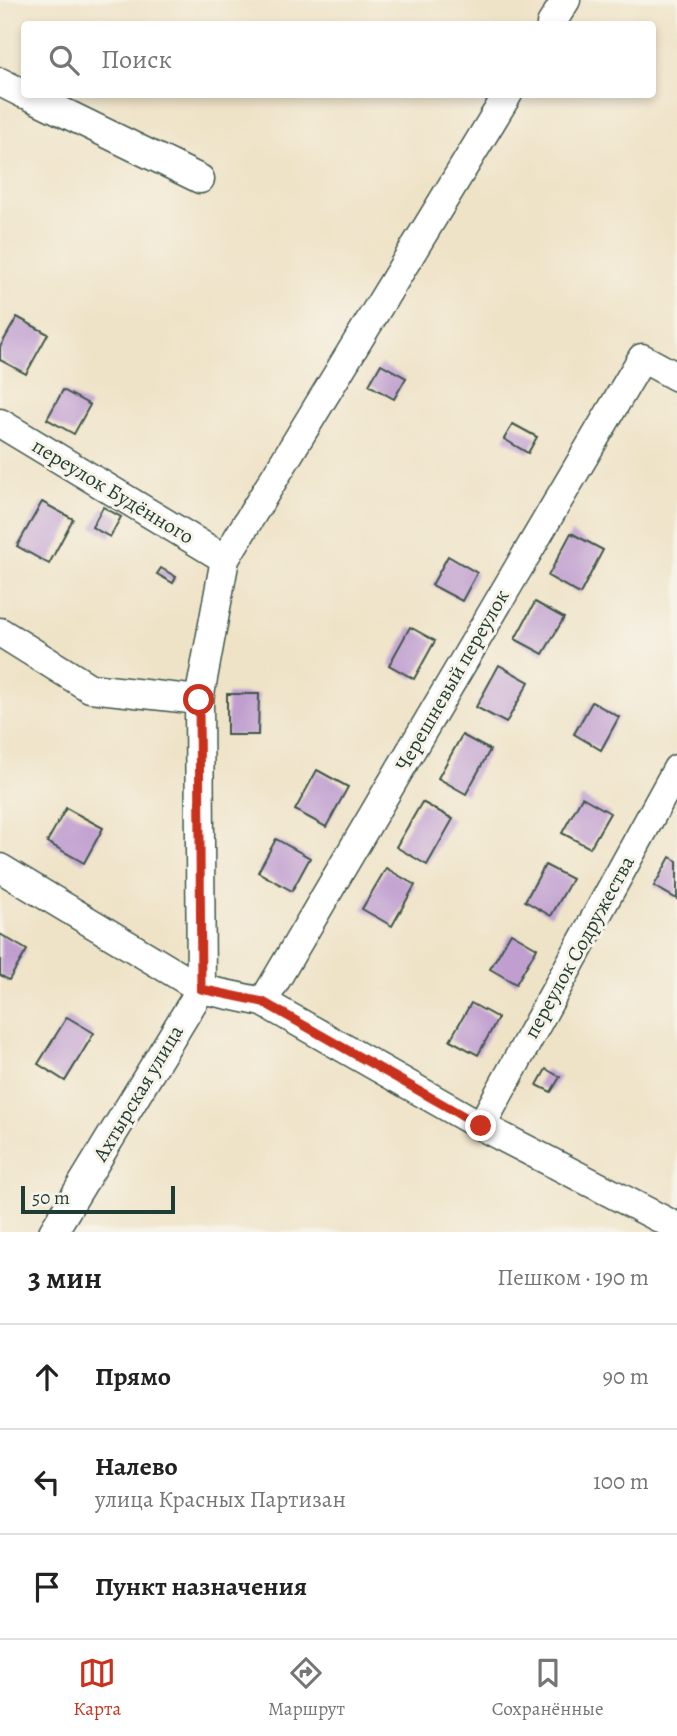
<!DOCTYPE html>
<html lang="ru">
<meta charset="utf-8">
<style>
body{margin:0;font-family:Alegreya,serif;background:#f2f2f2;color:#222}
.scale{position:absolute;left:21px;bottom:18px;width:154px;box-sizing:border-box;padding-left:7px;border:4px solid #1f3d34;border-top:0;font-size:19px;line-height:24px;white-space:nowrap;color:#1f3d34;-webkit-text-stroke:5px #f7f3e8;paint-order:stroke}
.stop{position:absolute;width:21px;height:21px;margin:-16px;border:5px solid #c8321e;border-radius:50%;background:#fff}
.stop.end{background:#c8321e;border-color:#fff;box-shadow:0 2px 7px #0008}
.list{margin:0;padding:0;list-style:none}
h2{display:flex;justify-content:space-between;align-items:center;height:91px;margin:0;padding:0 28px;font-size:30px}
h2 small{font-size:23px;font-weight:400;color:#767676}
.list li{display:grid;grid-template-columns:46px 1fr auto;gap:21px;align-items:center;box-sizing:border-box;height:105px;padding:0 28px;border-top:2px solid #e0e0e0}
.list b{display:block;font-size:26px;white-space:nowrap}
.list p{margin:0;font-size:23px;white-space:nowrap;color:#767676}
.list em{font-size:23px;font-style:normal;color:#767676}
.icon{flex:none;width:38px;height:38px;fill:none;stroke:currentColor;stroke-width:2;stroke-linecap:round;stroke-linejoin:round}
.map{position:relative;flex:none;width:677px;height:1232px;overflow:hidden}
.search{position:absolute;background:#fff;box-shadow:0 4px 10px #0003;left:21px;right:21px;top:21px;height:77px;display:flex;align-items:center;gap:18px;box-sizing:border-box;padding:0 24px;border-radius:7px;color:#767676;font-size:26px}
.sheet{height:406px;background:#fff}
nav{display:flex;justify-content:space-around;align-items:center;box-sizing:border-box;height:98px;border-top:2px solid #e0e0e0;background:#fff;font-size:19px;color:#767676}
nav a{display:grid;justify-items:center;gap:4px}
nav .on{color:#c8321e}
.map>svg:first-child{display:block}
.building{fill:#c09fd0}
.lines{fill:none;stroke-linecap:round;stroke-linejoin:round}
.minor-casing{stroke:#3e564a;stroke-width:31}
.minor{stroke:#fff;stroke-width:28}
.route{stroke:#c8321e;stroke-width:9}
.labels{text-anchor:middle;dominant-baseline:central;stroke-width:6;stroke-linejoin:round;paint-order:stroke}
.street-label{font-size:21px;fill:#1f3d34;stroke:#f7f3e8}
</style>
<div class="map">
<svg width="677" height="1232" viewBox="0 0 677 1232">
<rect width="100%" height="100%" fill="#f7f3e8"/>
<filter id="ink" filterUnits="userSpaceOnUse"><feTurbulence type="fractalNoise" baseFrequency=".0143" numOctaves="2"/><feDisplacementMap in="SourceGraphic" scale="14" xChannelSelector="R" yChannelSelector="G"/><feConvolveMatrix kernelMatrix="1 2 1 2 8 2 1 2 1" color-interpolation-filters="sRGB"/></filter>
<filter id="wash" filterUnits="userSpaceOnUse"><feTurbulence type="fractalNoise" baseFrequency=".00686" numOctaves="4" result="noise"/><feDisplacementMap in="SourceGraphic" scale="28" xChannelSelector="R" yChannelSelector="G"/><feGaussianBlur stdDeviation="1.57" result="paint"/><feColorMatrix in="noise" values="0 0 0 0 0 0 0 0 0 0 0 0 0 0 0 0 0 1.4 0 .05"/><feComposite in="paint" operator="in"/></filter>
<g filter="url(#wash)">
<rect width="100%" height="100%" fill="#efe3c7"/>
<g id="blocks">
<g class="building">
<path d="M17 317 48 334 26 374 0 360V347Z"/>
<path d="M381 364 406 378 394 399 369 385Z"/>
<path d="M63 390 90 405 74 434 47 419Z"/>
<path d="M513 424 537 437 528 453 504 439Z"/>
<path d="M42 502 73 519 49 564 17 546Z"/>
<path d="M103 507 121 517 110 537 92 527Z"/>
<path d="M571 533 603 550 580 594 548 576Z"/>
<path d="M448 556 477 573 462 601 432 585Z"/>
<path d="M161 568 176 577 173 583 157 574Z"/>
<path d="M535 602 564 618 543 654 515 639Z"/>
<path d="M410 627 435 641 414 679 389 665Z"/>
<path d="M499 665 529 682 506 723 476 707Z"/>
<path d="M227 694H259L258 735H227Z"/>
<path d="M592 702 619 717 601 750 574 734Z"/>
<path d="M462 735 490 750 466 794 438 778Z"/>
<path d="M317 770 348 787 326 827 295 810Z"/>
<path d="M582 797 610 813 590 848 562 833Z"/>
<path d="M422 802 453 819 427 865 396 847Z"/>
<path d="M66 808 103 828 84 863 47 842Z"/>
<path d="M276 839 310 858 292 891 258 872Z"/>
<path d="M670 857 677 861V899L654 886Z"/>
<path d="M545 865 572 879 551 916 525 901Z"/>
<path d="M386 868 415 885 392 926 362 909Z"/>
<path d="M511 933 537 948 516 984 490 969Z"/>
<path d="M0 934 27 950 9 980 0 975Z"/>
<path d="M471 1003 498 1018 478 1055 450 1040Z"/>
<path d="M67 1017 94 1033 65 1081 38 1064Z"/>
<path d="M546 1069 560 1077 551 1092 537 1085Z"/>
</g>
</g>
</g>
<g filter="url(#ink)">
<use href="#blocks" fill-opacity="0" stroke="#3e564a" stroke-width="2"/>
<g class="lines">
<defs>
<g id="minor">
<path d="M551 24 566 0"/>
<path d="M0 82 24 94"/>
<path d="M26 94 200 179"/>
<path d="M0 423 225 559"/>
<path d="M0 632 90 688 199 700"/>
<path d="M0 868 201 989 263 1002 481 1126 677 1227"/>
<path d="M263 1002 642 358 677 377"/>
<path d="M481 1126 677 769"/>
<path d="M53 1232 201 989 199 700 225 559 508 94"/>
</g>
</defs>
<use href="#minor" class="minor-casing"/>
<use href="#minor" class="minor"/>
</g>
</g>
<g class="lines" filter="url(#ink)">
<path class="route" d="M199 700 201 989 263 1002 481 1126"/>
</g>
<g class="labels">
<g class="street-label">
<text transform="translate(113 491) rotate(31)">переулок Будённого</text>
<text transform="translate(452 680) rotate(-60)">Черешневый переулок</text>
<text transform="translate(579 947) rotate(-61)">переулок Содружества</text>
<text transform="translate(138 1093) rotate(-59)">Ахтырская улица</text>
</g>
</g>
</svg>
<div class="scale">50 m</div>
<div class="stop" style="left:199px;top:700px"></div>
<div class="stop end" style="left:481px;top:1126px"></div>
<div class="search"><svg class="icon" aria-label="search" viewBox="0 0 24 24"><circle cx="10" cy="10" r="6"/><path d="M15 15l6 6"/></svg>Поиск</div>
</div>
<section class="sheet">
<h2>3 мин<small>Пешком · 190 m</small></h2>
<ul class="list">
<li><svg class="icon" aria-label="ahead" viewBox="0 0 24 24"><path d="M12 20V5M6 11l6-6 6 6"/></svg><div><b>Прямо</b></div><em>90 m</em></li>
<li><svg class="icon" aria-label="left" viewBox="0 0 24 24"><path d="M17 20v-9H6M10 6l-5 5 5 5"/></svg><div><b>Налево</b><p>улица Красных Партизан</p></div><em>100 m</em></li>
<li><svg class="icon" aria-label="arrive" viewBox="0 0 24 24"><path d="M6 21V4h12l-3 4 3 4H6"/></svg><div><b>Пункт назначения</b></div></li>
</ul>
</section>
<nav>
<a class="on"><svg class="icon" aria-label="map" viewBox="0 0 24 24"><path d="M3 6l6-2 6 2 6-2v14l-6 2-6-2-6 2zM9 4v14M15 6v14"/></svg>Карта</a>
<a><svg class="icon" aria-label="directions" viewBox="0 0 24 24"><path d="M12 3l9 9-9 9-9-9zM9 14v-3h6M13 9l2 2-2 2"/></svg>Маршрут</a>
<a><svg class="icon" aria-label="saved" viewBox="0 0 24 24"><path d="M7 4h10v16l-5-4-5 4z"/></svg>Сохранённые</a>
</nav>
